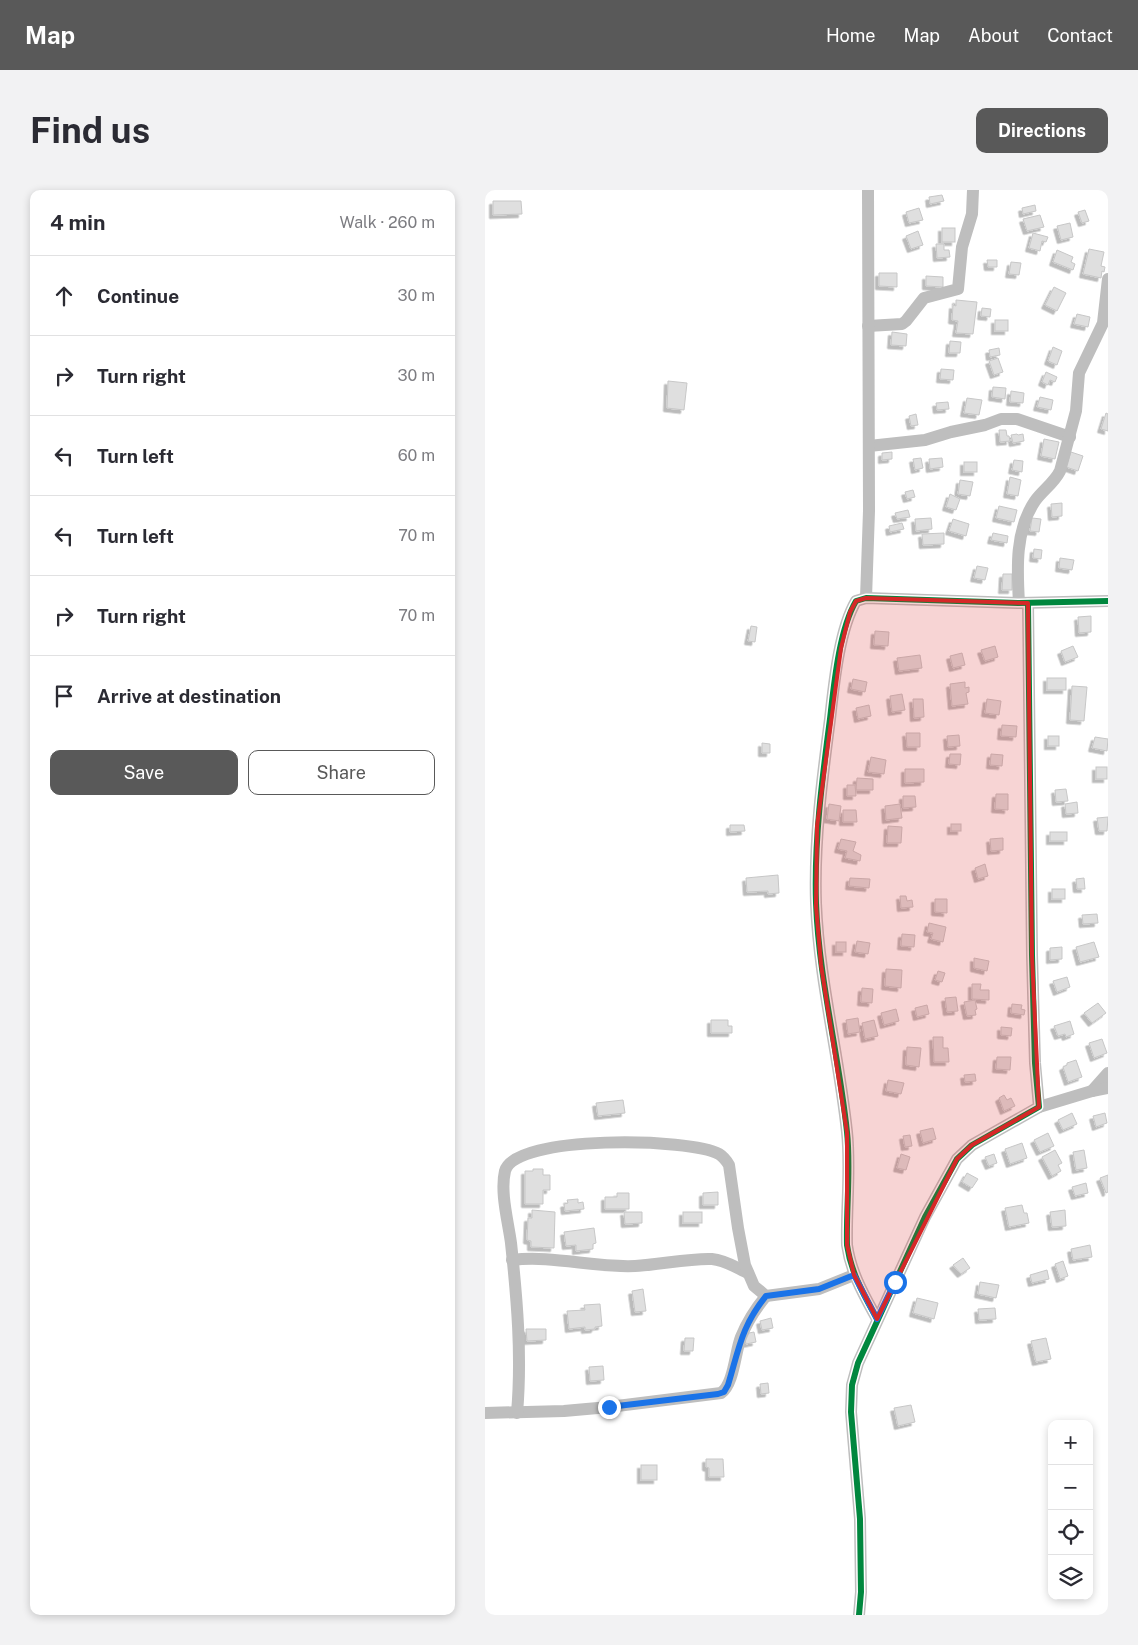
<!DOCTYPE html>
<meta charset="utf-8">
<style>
body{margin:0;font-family:"Public Sans",sans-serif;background:#f2f2f3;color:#2b2b33}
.controls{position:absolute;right:15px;bottom:15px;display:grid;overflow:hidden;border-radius:10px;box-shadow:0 2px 8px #0003}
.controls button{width:45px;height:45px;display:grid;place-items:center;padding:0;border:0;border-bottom:1px solid #e1e1e2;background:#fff;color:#2b2b33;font:25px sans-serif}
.stop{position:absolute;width:15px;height:15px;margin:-11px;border:4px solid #1a73e8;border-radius:50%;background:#fff}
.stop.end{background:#1a73e8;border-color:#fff;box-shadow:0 1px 5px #0008}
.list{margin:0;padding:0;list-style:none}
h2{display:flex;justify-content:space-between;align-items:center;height:65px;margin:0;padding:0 20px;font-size:21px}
h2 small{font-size:16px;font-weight:400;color:#7c7c81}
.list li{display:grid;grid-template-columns:32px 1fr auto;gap:15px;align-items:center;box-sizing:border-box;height:80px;padding:0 20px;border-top:1px solid #e1e1e2}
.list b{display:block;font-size:19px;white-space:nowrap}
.list em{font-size:16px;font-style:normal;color:#7c7c81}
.actions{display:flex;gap:10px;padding:15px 20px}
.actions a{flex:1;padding:11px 0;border:1px solid #595959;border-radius:10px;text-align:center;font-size:18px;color:#595959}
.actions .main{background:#595959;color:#fff}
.icon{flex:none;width:28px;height:28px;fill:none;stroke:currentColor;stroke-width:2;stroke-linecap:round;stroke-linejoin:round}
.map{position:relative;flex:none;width:623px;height:1425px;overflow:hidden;border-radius:10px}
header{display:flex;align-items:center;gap:30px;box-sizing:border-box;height:70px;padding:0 25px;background:#595959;color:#fff}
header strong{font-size:24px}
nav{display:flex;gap:28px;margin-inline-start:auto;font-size:18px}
.intro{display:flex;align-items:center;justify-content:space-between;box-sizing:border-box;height:120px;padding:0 30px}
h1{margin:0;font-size:35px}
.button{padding:12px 22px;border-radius:10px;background:#595959;color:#fff;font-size:18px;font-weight:700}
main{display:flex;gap:30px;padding:0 30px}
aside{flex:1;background:#fff;border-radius:10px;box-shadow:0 2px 8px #0003}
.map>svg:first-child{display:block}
.building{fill:#dfdfdf;stroke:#c7c7c7;filter:url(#shadow)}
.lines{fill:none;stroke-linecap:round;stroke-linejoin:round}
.minor{stroke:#bebebe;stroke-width:12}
.cycleway-casing{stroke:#fff;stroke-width:9}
.cycleway{stroke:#00873e;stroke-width:6}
.route{stroke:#1a73e8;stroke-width:6}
.marked{fill:#d62828;fill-opacity:0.2;stroke:#d62828;stroke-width:4;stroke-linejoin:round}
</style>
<header>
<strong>Map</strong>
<nav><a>Home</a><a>Map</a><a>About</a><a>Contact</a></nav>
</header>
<div class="intro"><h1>Find us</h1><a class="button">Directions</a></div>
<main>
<aside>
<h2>4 min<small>Walk · 260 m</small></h2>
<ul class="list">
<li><svg class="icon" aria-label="ahead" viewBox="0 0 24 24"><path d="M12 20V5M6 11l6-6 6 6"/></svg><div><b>Continue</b></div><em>30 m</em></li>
<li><svg class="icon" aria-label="right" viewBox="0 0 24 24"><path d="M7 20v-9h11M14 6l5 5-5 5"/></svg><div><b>Turn right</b></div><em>30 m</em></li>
<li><svg class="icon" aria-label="left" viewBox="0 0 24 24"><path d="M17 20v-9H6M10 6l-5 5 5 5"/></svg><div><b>Turn left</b></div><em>60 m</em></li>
<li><svg class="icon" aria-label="left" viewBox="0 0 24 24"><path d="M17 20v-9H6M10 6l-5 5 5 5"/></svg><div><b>Turn left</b></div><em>70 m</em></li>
<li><svg class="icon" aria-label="right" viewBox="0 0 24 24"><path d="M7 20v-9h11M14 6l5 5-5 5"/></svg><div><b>Turn right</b></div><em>70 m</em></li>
<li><svg class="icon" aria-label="arrive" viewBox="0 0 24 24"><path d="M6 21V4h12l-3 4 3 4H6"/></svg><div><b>Arrive at destination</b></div></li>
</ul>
<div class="actions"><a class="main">Save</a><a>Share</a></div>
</aside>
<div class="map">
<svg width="623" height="1425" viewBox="0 0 623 1425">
<defs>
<filter id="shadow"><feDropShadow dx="-3.5" dy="3.5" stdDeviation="0" flood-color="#0004"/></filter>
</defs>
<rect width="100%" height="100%" fill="#fff"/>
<g class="building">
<path d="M457 5 459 11 445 14 444 7Z"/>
<path d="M8 11H36L37 24 8 25Z"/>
<path d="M550 15 551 21 538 24 537 18Z"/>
<path d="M434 18 438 30 424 33 421 22Z"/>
<path d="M600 20 604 31 597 33 593 22Z"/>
<path d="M555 25 559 37 542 41 538 29Z"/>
<path d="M585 33 588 47 576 50 572 36Z"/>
<rect x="457" y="38" width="13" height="14"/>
<path d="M433 41 438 55 426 59 421 46Z"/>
<path d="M548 43 563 47 561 52 557 51 555 61 544 58Z"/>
<path d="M451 54H459V60H464L465 67 452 68Z"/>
<path d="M604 59 619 62 616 76 620 77 619 82 617 81 616 88 598 84Z"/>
<path d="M572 60 588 67 586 72 590 74 588 80 568 72Z"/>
<path d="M502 70H512V77H503Z"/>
<path d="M526 72 536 73 534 85 524 84Z"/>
<path d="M394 83H412V97L394 96Z"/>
<path d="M441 86 458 87V97L441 96Z"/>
<path d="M569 97 581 103 572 121 560 115Z"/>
<path d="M471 110 492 112 488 144 471 143 473 131 467 130 468 115 471 116Z"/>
<path d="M497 118 506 119 505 127 496 126Z"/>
<path d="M592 124 605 127 603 137 589 134Z"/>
<rect x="510" y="130" width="13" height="11"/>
<path d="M407 142 422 144 421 156 406 155Z"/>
<path d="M465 151 476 152 475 163H464Z"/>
<path d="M568 157 577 161 572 175 563 171Z"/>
<path d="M514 158 515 165 505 167 504 160Z"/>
<path d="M513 168 518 182 509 185 504 171Z"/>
<path d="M456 179 469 180 468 190 455 189Z"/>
<path d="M561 182 572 187 570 192 565 190 563 195 557 192Z"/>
<path d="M183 191 202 193 199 220 182 218Z"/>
<path d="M508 197 521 198 520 209 507 207Z"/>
<path d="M526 201 539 203 538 213 525 212Z"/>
<path d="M555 207 568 210 566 220 552 217Z"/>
<path d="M482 208 497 210 494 225 479 223Z"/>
<path d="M463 212 464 219 452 220 451 213Z"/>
<path d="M621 223 623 224V241L616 239Z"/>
<path d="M431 224 433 235 426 236 424 226Z"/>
<path d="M514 240H521L522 246H524L525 251 515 252Z"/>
<path d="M532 244 533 245 538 244 539 251 528 253 526 245Z"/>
<path d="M559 249 574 252 570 269 556 266Z"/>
<path d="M407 262V269L397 270V263Z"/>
<path d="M586 262 598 266 593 281 581 277Z"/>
<path d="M436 268 438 278 430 280 428 269Z"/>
<path d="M457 268 458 277 445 279 444 269Z"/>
<path d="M529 270 538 271 537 282 527 280Z"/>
<rect x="479" y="272" width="13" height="10"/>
<path d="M525 287 536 290 533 306 522 304Z"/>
<path d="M475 290 488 292 485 306 473 304Z"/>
<path d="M428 300 430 307 422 309 420 302Z"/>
<path d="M465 304 475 309 471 320 461 317Z"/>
<path d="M577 313V326L567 327 566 314Z"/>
<path d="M514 316 532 320 529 332 511 328Z"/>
<path d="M423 320 425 327 412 329 410 323Z"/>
<path d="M446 328 447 339 431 341 430 329Z"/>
<path d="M547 328 556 329 554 342 545 341Z"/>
<path d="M468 329 484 334 481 346 464 341Z"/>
<path d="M417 333 419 339 405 342 404 336Z"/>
<path d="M459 343V354L438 355 437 344Z"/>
<path d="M508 343 523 346 522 353 506 350Z"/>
<path d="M549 359 557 360 556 369 548 368Z"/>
<path d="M575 368 589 370 587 380 574 378Z"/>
<path d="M492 376 503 378 500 390 489 388Z"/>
<path d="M518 384H527V400H517Z"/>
<path d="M606 426V442L594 443 593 427Z"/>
<path d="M266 436 272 437 270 452 263 451Z"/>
<path d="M390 441 404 442 403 456 389 455Z"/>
<path d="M510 456 513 467 500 471 496 460Z"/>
<path d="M588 456 593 467 580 472 576 461Z"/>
<path d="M477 463 480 475 468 478 465 466Z"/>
<path d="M435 465 437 478 414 481 412 468Z"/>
<rect x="562" y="488" width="19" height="12"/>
<path d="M368 489 382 492 380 502 366 499Z"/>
<path d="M480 492V498L484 497V502L481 503 483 514 467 516 465 494Z"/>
<path d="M587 496 602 497 599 531 585 530Z"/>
<path d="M417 504 420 520 407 522 405 506Z"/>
<path d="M428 509H438L439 527 429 528Z"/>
<path d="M502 509 516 511 514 525 500 523Z"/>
<path d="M384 515 386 526 373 529 371 518Z"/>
<path d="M517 535 532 536 531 547 516 546Z"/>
<path d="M421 543H435V557H422Z"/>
<path d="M474 545 475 556 463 557 462 546Z"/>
<rect x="563" y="546" width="11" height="10"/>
<path d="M610 547 623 549 622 561 607 558Z"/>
<path d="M277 553 285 554V563H277Z"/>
<path d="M465 564H476L475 575 464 574Z"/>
<path d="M506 564 518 565 517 576 505 575Z"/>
<path d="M386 567 401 570 399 584 383 582Z"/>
<rect x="611" y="577" width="11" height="12"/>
<path d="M420 579H439V592L420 593Z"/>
<path d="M372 588 388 589V600H371Z"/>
<path d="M362 595H370L371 606H362Z"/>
<path d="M581 599 583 611 571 612 570 600Z"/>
<path d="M511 604H523V620L510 619Z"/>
<path d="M418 606H430L431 617 418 618Z"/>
<path d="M592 612 593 623 581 624 580 614Z"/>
<path d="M344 614 356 616 354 631 342 629Z"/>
<path d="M415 614 417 628 401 630 400 616Z"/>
<path d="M358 620H371L372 632H358Z"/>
<path d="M623 627 622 641H614L612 628Z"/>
<rect x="466" y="634" width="10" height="7"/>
<path d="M245 635H259L260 641 245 642Z"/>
<path d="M403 636 417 637 416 653H402Z"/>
<rect x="565" y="642" width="17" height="9"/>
<path d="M518 648V660L506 661 505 649Z"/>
<path d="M356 649 371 652 368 661 376 665 375 671 360 668 362 661 353 659Z"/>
<path d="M500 674 503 686 493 689 490 678Z"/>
<path d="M293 685 294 703 283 704V701L262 702 261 688Z"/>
<path d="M365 688 385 689 384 698 364 696Z"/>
<path d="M599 688 600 699H592L591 689Z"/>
<rect x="567" y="699" width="13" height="10"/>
<path d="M415 706H421L422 711 427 710 428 717 416 718Z"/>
<path d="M450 709H462V723L450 722Z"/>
<path d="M612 724 613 733 598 734 597 725Z"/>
<path d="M444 733 461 737 458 752 446 749 448 743 442 742Z"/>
<path d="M417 744 430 745 429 757 416 756Z"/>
<path d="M372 751 385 753 383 764 370 762Z"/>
<rect x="351" y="752" width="10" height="10"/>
<path d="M609 752 614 767 595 772 591 757Z"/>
<path d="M577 757V769L565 770V758Z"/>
<path d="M489 768 504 771 502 781 489 778Z"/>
<path d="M401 779 417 780 416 798 400 796Z"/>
<path d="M453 781 460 783 457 792 450 790Z"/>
<path d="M582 787 585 797 572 802 568 791Z"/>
<path d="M487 794H496L495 800H504V810L487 809Z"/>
<path d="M377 798 388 799 387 813 376 812Z"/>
<path d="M471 807 473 821 462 822 460 808Z"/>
<path d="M490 810 492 819 490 820 491 825 482 826 479 812Z"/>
<path d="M613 813 621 823 607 833 599 823Z"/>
<path d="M527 814 537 815 536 819 540 820 539 825 526 823Z"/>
<path d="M442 815 444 824 432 827 430 818Z"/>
<path d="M411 819 414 831 399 835 396 823Z"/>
<path d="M373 828 375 842 363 844 361 830Z"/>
<path d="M226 830H243V836H247V843H226Z"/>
<path d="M389 830 393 846 380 849 377 833Z"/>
<path d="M585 831 589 844 581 847 580 844 573 846 569 836Z"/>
<path d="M516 837 527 838 526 846 516 845Z"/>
<path d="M448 847H458V858H463L464 872H449Z"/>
<path d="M617 849 622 863 609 868 604 853Z"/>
<path d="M422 857 436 858 434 877 421 875Z"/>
<path d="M512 867H526L525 880 511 879Z"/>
<path d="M591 870 597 887 583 892 578 877 582 875V873Z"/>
<path d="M490 884 491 891 480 892 479 885Z"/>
<path d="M403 890 419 893 416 904 401 901Z"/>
<path d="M519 905 522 910 526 908 530 916 519 921 514 908Z"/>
<path d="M138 910 140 923 113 926 111 913Z"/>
<path d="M587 923 592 934 578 940 573 930Z"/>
<path d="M620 923 622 933 611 937 608 926Z"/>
<path d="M448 938 451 949 438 953 435 941Z"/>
<path d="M563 943 569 956 555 962 549 950Z"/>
<path d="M425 945 427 956 420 957 418 946Z"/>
<path d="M537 953 542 968 525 974 520 959Z"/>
<path d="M570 960 577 973 573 975 576 981 567 986 557 967Z"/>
<path d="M599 960 602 978 591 980 588 962Z"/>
<path d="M416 964 425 967 421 980 412 978Z"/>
<path d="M509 964 512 973 504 976 500 967Z"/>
<path d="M48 979H58V985H65V1000H58V1014H40V981H48Z"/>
<path d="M482 983 493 989 487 998 477 992Z"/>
<path d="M623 985V1002L621 1003 615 988Z"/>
<path d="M601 993 603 1003 590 1006 587 997Z"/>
<path d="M233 1002V1015H218V1003Z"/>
<path d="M132 1003H144V1019H120V1007H132Z"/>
<path d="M93 1009V1013L98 1012 99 1019 80 1021 79 1014 83 1013 82 1010Z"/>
<path d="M537 1015 539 1023H542L544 1033 524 1037 520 1018Z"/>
<path d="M47 1020 70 1022 69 1058 46 1057V1051L42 1050 43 1028H47Z"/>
<path d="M580 1020 581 1036 567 1037 565 1022Z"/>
<path d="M139 1022H157V1033L140 1034Z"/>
<rect x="198" y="1022" width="19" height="11"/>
<path d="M109 1038 111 1053 108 1054V1059L91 1061V1055L81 1056 79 1042Z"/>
<path d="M605 1055 607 1067 588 1070 586 1059Z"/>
<path d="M478 1068 485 1078 476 1084 468 1075Z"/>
<path d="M578 1071 583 1086 575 1089 570 1074Z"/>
<path d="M562 1080 564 1089 547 1093 545 1085Z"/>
<path d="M495 1092 514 1095 511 1108 493 1104Z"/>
<path d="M158 1099 161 1121 150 1122 147 1101Z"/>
<path d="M432 1108 453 1113 449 1129 428 1123Z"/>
<path d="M115 1114 117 1136 110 1137V1139L100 1140V1137L84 1139 82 1121 100 1120 99 1115Z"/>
<path d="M510 1118 511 1129 494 1130 493 1119Z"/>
<path d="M286 1128 288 1138 277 1140 275 1131Z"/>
<path d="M41 1139H61V1150L42 1151Z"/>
<path d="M269 1142 271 1152 261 1154 259 1144Z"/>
<path d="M200 1148H209L208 1161H199Z"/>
<path d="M561 1148 566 1169 551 1172 546 1151Z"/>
<path d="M118 1176 119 1190 105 1191 104 1177Z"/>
<path d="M283 1193 284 1203 276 1204 275 1194Z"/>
<path d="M426 1215 430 1232 413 1236 409 1218Z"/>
<path d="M221 1269H238L239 1287H224V1278L221 1277Z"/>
<rect x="156" y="1275" width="16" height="15"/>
</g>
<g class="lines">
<g class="minor">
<path d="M383 136 417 134 421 131 439 108 473 99 477 57 487 24 488 0"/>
<path d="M384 256 440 250 466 242 500 235 516 229H532L585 247"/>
<path d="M381 408 384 321 383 0"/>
<path d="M534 413C532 379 530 340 550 311 558 300 569 293 575 281L591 221 594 183 618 133 623 89"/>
<path d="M607 901 623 883"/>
<path d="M554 917 607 901 623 898"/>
<path d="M27 1070C68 1065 109 1078 150 1076 174 1075 204 1068 227 1069 240 1070 252 1078 263 1083"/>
<path d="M392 1129C379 1105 366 1083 362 1055 361 1018 366 979 362 942 354 865 334 791 331 713 329 651 337 590 345 529 349 494 354 440 371 411L381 408 534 413 623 411"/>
<path d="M0 1223 79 1221 124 1217 236 1203C249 1194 250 1162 256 1147 262 1132 271 1118 281 1106"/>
<path d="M32 1223C37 1166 32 1109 26 1053 23 1031 15 1002 20 981 30 944 206 948 234 964 239 967 241 970 244 975L253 1038 260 1075 269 1096 281 1106 334 1099 369 1085"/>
<path d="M374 1425 376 1402 375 1329 366 1222 367 1195 373 1173 440 1027 472 969 487 955 554 917 550 873 547 765 543 413"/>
</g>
<defs>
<g id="cycleway">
<path d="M392 1129C379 1105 366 1083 362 1055 361 1018 366 979 362 942 354 865 334 791 331 713 329 651 337 590 345 529 349 494 354 440 371 411L381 408 534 413 623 411"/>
<path d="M374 1425 376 1402 375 1329 366 1222 367 1195 373 1173 440 1027 472 969 487 955 554 917 550 873 547 765 543 413"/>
</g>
</defs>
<use href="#cycleway" class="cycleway-casing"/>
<use href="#cycleway" class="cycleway"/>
</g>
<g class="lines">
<path class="route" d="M124 1217 233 1204 239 1202 243 1195C254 1159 256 1137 281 1106L334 1099 369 1085 392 1129 410 1092"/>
</g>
<path class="marked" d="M381 408 543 413 547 765 554 917 487 955 472 969 392 1129 369 1085 362 1055V943L336 775 331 716 332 636 356 458 365 422 371 411Z"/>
</svg>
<div class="controls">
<button>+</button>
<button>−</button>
<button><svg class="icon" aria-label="locate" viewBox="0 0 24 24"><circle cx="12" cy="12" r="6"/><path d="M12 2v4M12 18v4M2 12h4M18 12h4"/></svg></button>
<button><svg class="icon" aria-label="layers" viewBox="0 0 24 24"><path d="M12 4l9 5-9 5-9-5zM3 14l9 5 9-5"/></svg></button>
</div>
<div class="stop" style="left:410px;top:1092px"></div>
<div class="stop end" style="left:124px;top:1217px"></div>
</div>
</main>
